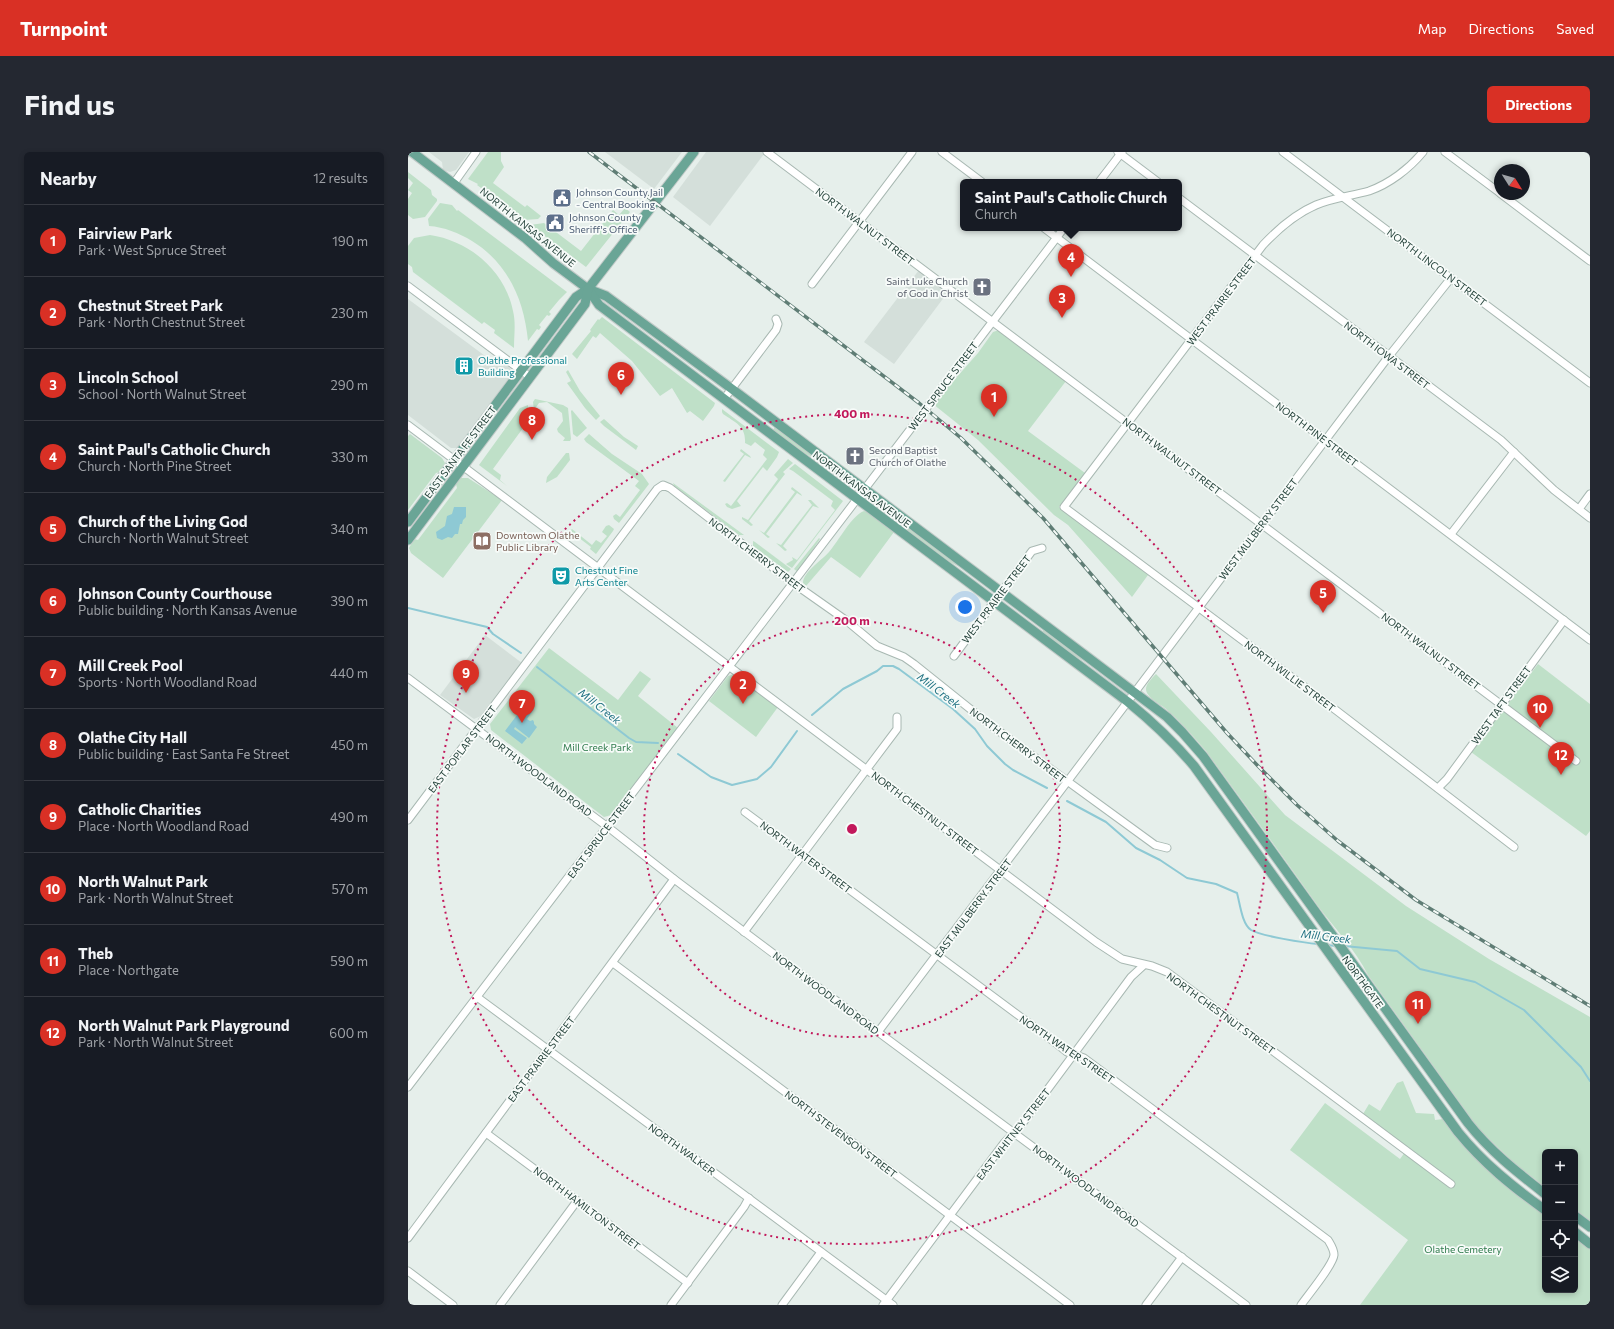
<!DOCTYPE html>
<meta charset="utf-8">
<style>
body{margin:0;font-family:Commissioner,sans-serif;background:#242831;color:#f1f3f6}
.controls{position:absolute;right:12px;bottom:12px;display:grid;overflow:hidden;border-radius:6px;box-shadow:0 2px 6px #0003}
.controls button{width:36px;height:36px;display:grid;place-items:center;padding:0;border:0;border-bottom:1px solid #363941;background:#171b24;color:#f1f3f6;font:20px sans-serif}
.compass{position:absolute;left:1086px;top:12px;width:36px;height:36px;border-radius:50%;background:#171b24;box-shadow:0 2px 6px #0003;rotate:127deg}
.you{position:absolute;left:557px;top:455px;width:14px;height:14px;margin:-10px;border:3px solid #fff;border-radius:50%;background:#1a73e8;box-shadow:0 0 0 6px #1a73e833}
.badge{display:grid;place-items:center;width:26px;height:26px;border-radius:50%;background:#d93025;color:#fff;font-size:13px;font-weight:700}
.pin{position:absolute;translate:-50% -33px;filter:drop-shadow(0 1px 2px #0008)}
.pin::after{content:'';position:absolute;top:21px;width:14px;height:12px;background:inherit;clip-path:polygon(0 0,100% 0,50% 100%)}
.popup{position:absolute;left:552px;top:27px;width:222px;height:52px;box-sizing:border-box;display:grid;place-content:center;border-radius:6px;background:#171b24;filter:drop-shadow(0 1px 3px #0005);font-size:13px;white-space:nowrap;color:#9ea1a6}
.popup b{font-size:15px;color:#f1f3f6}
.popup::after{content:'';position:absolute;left:50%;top:100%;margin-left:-8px;border:8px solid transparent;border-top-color:#171b24}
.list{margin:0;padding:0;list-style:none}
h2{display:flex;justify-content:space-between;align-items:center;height:52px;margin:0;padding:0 16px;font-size:17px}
h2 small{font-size:13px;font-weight:400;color:#9ea1a6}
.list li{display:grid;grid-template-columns:26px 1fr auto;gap:12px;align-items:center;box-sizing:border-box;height:72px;padding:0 16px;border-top:1px solid #363941}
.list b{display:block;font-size:15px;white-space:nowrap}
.list p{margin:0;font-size:13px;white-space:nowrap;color:#9ea1a6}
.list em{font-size:13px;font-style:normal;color:#9ea1a6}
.icon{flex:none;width:22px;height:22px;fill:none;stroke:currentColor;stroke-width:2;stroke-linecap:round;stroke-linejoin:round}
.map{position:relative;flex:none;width:1182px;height:1153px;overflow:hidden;border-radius:6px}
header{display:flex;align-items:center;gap:24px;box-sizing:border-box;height:56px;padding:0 20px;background:#d93025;color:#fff}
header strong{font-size:19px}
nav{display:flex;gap:22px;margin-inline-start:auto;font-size:14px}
.intro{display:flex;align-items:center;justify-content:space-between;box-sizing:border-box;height:96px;padding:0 24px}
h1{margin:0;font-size:28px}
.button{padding:10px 18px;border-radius:6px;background:#d93025;color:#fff;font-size:14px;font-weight:700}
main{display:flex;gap:24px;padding:0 24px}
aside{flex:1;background:#171b24;border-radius:6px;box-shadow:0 2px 6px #0003}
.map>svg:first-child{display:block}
.built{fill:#d4dfda}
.green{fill:#bfe0c8}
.water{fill:#8ec9d4}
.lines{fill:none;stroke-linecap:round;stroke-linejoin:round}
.stream{stroke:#8ec9d4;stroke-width:2}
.minor-casing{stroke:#a8b8b2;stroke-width:9}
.major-casing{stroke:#c2cac8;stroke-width:11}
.minor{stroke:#fff;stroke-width:7}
.major{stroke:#6aa596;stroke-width:9}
.rail-casing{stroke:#5f7d75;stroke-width:3.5}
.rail{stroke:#f7fbf9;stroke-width:2;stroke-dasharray:6;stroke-linecap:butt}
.ring{fill:none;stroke:#c2185b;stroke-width:2;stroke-dasharray:2 4}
.labels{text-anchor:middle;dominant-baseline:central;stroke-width:3.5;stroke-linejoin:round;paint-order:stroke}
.service-label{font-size:10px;fill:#4e5e75;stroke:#f7fbf9;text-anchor:start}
.street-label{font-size:10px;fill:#24423a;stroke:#f7fbf9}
.worship-label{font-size:10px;fill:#5b616d;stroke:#f7fbf9;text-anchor:end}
.culture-label{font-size:10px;fill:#0d838f;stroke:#f7fbf9;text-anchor:start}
.education-label{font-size:10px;fill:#785e54;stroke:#f7fbf9;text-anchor:start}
.park-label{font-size:10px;fill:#2d7a4b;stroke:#f7fbf9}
.water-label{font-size:11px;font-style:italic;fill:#1c6f80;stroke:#f7fbf9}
.centre{fill:#c2185b;stroke:#f7fbf9;stroke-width:2}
.ring-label{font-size:12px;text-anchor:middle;font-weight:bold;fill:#c2185b;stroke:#f7fbf9;stroke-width:3.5;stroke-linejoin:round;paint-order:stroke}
</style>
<header>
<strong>Turnpoint</strong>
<nav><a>Map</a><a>Directions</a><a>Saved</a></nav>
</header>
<div class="intro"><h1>Find us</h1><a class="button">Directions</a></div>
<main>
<aside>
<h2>Nearby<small>12 results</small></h2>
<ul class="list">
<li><span class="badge">1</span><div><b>Fairview Park</b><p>Park · West Spruce Street</p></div><em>190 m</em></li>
<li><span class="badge">2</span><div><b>Chestnut Street Park</b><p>Park · North Chestnut Street</p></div><em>230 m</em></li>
<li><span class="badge">3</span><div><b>Lincoln School</b><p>School · North Walnut Street</p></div><em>290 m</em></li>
<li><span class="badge">4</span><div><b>Saint Paul's Catholic Church</b><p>Church · North Pine Street</p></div><em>330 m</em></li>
<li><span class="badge">5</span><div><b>Church of the Living God</b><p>Church · North Walnut Street</p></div><em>340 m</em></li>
<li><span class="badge">6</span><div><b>Johnson County Courthouse</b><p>Public building · North Kansas Avenue</p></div><em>390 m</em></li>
<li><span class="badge">7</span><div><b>Mill Creek Pool</b><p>Sports · North Woodland Road</p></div><em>440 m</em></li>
<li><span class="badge">8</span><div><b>Olathe City Hall</b><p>Public building · East Santa Fe Street</p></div><em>450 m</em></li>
<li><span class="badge">9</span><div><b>Catholic Charities</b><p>Place · North Woodland Road</p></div><em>490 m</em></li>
<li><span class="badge">10</span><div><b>North Walnut Park</b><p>Park · North Walnut Street</p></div><em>570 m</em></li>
<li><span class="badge">11</span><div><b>Theb</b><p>Place · Northgate</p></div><em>590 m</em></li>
<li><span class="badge">12</span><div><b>North Walnut Park Playground</b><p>Park · North Walnut Street</p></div><em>600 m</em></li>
</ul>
</aside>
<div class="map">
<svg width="1182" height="1153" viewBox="0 0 1182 1153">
<rect width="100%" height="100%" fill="#e6efeb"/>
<g class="built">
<path d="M21 0H61L48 18 42 20 35 18 34 10Z"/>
<path d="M197 0H274L246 37Z"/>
<path d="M298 0H354L356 2 302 74 265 45Z"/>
<path d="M511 118 540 140 486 212 456 190Z"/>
<path d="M0 147 88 212 96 211 104 218V224L50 296H43L0 263Z"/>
<path d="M77 483 114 511 73 564 66 567 32 543Z"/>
</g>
<g class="green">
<path d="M80 0H93V9L96 15 85 31 117 55 119 53 133 64 130 67 116 68 69 33 70 32 60 27Z"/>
<path d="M0 20 23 38 24 43 29 47V49L17 65 5 67 0 63V47L4 41 0 38 5 31 0 26Z"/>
<path d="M32 51 44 53 49 59 50 58 159 140 151 148 141 160 143 162 141 164 139 163 131 173 133 175 131 178 129 177 120 189C116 148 100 111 64 89 51 81 36 75 21 74L20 67Z"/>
<path d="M217 56 222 60 178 115 122 73 136 71 173 99 205 58 211 63Z"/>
<path d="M22 83C62 89 97 119 105 159 108 171 106 183 106 196L86 181 87 178 76 170 74 172 5 120 4 115 0 112V94L6 86Z"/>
<path d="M194 165 307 251 306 254 295 269 282 259 279 261 264 236 252 244 224 209 192 181 188 186 185 184 169 207 164 202 183 179 182 178 190 167 191 168Z"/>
<path d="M588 179H591L658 229 620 279 677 321 651 355 740 423 724 445 660 373 646 363 570 288 525 252 570 201 585 180Z"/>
<path d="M160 218 172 239 192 264 188 268 177 256 159 231 163 229 158 220Z"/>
<path d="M127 247 155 253 160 256 163 287 162 289H155L157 286 150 280 149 277 155 269 154 261 139 250 131 251 126 258 125 250Z"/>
<path d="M120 253V261L116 258 112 263 116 266 114 269 118 272 85 317 93 323 92 328 99 334 71 313 112 256Z"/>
<path d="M314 257 371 300 369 305 359 319 355 315 329 349 333 354 324 357 319 355 317 352 319 351 323 354 359 307 355 303 357 298 347 290 343 294 337 291C338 274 328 271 315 262L314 260Z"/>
<path d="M164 258 179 276 169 285 165 282 163 259Z"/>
<path d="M196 267 216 285 230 294 228 298 196 274 192 270Z"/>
<path d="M367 275 370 276 410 305 408 307 398 302 365 278Z"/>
<path d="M2 282 34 306 37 311C36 316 33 320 28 321L0 358V284Z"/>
<path d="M181 282 204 302 234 322 241 332 211 371 206 367 205 364 208 362 212 365 232 338 227 334 231 329 178 290 176 287Z"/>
<path d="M333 297 342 304 343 306 337 303 317 330 315 329 336 302 332 299Z"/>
<path d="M158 301H161L162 308 149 325 138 331 139 325Z"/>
<path d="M380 307 385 311 375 320 377 322 341 369 345 373 343 374 334 367V365L340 368 370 327 366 323Z"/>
<path d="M387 312 435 349 384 416 378 412 385 408 384 405 389 408 427 358 423 354 425 349 385 319 381 317Z"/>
<path d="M53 326H60L94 348 35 426 3 401 1 396 6 387 10 388 49 336 48 332Z"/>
<path d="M265 331 336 383H331L266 334Z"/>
<path d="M384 335 393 342 394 344 389 341 358 382 362 385 360 386 351 378 356 381 387 340 383 337Z"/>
<path d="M400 348H403L411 356 405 354 375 394 379 398 377 399 368 391 373 393 404 353Z"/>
<path d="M456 359 461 361 486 380 452 426 423 405 398 434 395 431C395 420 414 408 421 400 430 390 444 363 456 359Z"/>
<path d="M201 373 206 377 205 379 188 402 182 397 183 395 162 379 164 377 184 393 188 388 193 391 199 384 194 380 198 374Z"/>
<path d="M498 374 552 412 550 414 542 410 496 376Z"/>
<path d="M411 386 412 387 390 420 386 417Z"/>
<path d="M345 389 347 390 383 417 380 420 345 394Z"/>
<path d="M636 477 680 508 678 510 665 503 634 480Z"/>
<path d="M141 496 210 548 232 519 243 527 230 544 270 576 203 663 196 665 83 578 82 572Z"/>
<path d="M1130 512 1182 552V679L1178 684 1063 600Z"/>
<path d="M326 522 370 555 348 585 301 549 320 524Z"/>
<path d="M748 522 803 580 877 663 998 754 1081 807 1182 865V1069L1167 1057V1000H1137V1035L1106 1011 1070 976 960 823C947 797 927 777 910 754 873 702 836 651 798 599 785 584 772 569 757 556 752 552 738 545 738 537 738 532 744 526 748 522Z"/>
<path d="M995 929 1008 961 1026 962 1027 968 1035 967 1099 1034 1137 1063V1138H1167V1085L1182 1096V1153H952L1000 1088 882 998 917 951 992 1007 1000 996 955 962 961 952 972 959 989 931Z"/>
</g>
<g class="water">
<path d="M46 355H58V365L55 368 54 372H52L50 382H47L44 386 40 385 34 388 29 386 28 380 37 374 39 364 44 362Z"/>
<path d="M118 551 126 557 119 567 122 569 125 568 126 570V572L129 575 121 586 107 575 106 577 119 586 114 592 97 579Z"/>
</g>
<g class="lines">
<g class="stream">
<path d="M0 456 79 475 85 482 113 501"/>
<path d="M129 515 221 586 228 590 250 591"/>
<path d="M404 563 435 537 469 519 475 514H485L491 517 545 557 567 577 579 594 597 612 605 618 639 636"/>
<path d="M270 602 303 625 324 633 349 627 363 615 389 579"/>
<path d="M659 649 698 670 728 696 752 708 779 726 808 732 829 741C832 752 834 772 843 778 853 784 897 791 910 792"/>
<path d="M919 793 928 794"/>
<path d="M936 794 989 799 1012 817 1067 830 1116 858 1173 915 1182 929"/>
</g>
<defs>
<g id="minor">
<path d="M359 0 1168 609"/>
<path d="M534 0 574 30"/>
<path d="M710 0 750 30"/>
<path d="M875 0 1182 231"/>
<path d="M1015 0C1001 17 981 32 961 39 943 44 925 46 908 53 887 62 870 77 855 93L656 355 929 559 1106 695"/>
<path d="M1037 0 1092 41"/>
<path d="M691 30 714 0"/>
<path d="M46 31 68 0"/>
<path d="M1093 42 1182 109"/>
<path d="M771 46 1093 288 1146 338 1182 366"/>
<path d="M636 76 1182 488"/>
<path d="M404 132 504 0"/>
<path d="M0 134 122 225"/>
<path d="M316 247 368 178 370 172 368 167"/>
<path d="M0 273 688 790 714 807 744 814 759 820 1043 1032"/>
<path d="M1171 357 1182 342"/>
<path d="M1043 382 1106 300"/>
<path d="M546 504 624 399 634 396"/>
<path d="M0 526 205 679 266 727 470 880 838 1153"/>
<path d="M1030 636 1039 627 1156 468"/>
<path d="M337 660 649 892 659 900 676 906 920 1088C923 1093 926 1097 926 1103 925 1113 900 1143 893 1153"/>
<path d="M0 668 249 337 255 333 262 336 385 431 439 469 469 494 496 505 506 512 581 572 747 693 759 696"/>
<path d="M336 780 489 577V565"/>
<path d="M205 811 662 1153"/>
<path d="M69 845 485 1153"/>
<path d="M470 880 981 204 1043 126"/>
<path d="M0 935 656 76"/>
<path d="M78 981 280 1131"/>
<path d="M0 1086 266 727"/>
<path d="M0 1119 45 1153"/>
<path d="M92 1153 169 1049"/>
<path d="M263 1153 336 1055 341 1046"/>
<path d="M374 1153 413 1100"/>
<path d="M475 1153 596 991 614 972 723 825 736 813"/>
<path d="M738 1153 774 1105"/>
</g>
<g id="major">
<path d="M4 0 117 86 145 111 180 137 198 144 324 237 759 565 774 580 795 604 1060 971C1082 999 1109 1020 1137 1042"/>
<path d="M180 137 191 153 720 550C746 571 764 588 786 614L1050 980C1075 1011 1105 1035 1137 1058"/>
<path d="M0 370 168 145 180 137 286 0"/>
<path d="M0 388 177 152 180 137"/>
<path d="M1167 1064 1182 1075"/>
<path d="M1167 1080 1182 1092"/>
</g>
</defs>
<use href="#minor" class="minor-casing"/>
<use href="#major" class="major-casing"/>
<use href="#minor" class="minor"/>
<use href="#major" class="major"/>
<defs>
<path id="rail" d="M181 0 511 251 553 286 635 366 819 581 850 614 889 653 930 689 1008 748 1182 854"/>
</defs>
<use href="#rail" class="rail-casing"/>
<use href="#rail" class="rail"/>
</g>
<g class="ring">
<circle cx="444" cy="677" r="208"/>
<circle cx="444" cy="677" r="415"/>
</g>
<defs>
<symbol id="civic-square" viewBox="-11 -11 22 22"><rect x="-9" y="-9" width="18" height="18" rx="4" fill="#5c6f8a" stroke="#f7fbf9"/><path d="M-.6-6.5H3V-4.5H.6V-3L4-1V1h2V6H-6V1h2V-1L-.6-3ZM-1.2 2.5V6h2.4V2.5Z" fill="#fff"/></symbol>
<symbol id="church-square" viewBox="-11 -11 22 22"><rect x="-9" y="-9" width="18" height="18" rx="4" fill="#6b7280" stroke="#f7fbf9"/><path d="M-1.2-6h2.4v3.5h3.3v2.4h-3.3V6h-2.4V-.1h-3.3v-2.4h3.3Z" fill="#fff"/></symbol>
<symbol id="building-square" viewBox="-11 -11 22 22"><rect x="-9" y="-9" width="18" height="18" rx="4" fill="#0f9aa8" stroke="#f7fbf9"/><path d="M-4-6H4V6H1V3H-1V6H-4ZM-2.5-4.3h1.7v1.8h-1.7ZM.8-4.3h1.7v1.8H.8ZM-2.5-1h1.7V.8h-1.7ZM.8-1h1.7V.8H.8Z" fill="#fff"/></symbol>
<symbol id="library-square" viewBox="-11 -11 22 22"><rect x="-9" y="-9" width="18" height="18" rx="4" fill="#8d6e63" stroke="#f7fbf9"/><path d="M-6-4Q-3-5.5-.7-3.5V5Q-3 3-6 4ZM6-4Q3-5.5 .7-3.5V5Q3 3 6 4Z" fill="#fff"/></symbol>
<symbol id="theatre-square" viewBox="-11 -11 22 22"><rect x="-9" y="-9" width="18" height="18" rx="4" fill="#0f9aa8" stroke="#f7fbf9"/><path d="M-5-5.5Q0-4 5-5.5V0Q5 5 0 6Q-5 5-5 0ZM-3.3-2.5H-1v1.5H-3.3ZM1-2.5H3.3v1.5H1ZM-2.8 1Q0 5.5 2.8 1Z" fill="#fff"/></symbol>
</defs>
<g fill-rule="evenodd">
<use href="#civic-square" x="143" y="35" width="22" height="22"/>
<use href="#civic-square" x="136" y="60" width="22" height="22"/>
<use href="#church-square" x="563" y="124" width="22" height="22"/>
<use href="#building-square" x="45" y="203" width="22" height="22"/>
<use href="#church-square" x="436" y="293" width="22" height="22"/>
<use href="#library-square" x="63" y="378" width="22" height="22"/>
<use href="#theatre-square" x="142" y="413" width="22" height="22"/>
</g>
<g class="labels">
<g class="service-label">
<text x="168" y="40">Johnson County Jail<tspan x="168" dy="12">- Central Booking</tspan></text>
<text x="161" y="65">Johnson County<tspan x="161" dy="12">Sheriff's Office</tspan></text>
</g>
<g class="street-label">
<text transform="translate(457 74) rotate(37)">NORTH WALNUT STREET</text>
<text transform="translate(120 75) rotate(39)">NORTH KANSAS AVENUE</text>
<text transform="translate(1029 115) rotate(37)">NORTH LINCOLN STREET</text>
<text transform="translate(813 149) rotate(-53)">WEST PRAIRIE STREET</text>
<text transform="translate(979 203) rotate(37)">NORTH IOWA STREET</text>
<text transform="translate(535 234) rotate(-53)">WEST SPRUCE STREET</text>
<text transform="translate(909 282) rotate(37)">NORTH PINE STREET</text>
<text transform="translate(52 300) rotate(-53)">EAST SANTA FE STREET</text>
<text transform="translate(764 304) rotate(37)">NORTH WALNUT STREET</text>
<text transform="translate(454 337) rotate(37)">NORTH KANSAS AVENUE</text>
<text transform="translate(850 377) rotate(-53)">WEST MULBERRY STREET</text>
<text transform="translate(349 403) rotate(37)">NORTH CHERRY STREET</text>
<text transform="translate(588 447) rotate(-53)">WEST PRAIRIE STREET</text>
<text transform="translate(1023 499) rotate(37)">NORTH WALNUT STREET</text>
<text transform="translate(882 524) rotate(37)">NORTH WILLIE STREET</text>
<text transform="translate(1093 553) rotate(-54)">WEST TAFT STREET</text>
<text transform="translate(610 593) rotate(37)">NORTH CHERRY STREET</text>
<text transform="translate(54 597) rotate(-53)">EAST POPLAR STREET</text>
<text transform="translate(131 623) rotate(37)">NORTH WOODLAND ROAD</text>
<text transform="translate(517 661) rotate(37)">NORTH CHESTNUT STREET</text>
<text transform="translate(193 683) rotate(-53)">EAST SPRUCE STREET</text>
<text transform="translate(398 705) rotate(37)">NORTH WATER STREET</text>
<text transform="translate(565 756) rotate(-53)">EAST MULBERRY STREET</text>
<text transform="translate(955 830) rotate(54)">NORTHGATE</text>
<text transform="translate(418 841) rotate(37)">NORTH WOODLAND ROAD</text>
<text transform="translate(813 861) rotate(36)">NORTH CHESTNUT STREET</text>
<text transform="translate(659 897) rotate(34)">NORTH WATER STREET</text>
<text transform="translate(133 907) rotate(-53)">EAST PRAIRIE STREET</text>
<text transform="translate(433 982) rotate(37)">NORTH STEVENSON STREET</text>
<text transform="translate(605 982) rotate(-52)">EAST WHITNEY STREET</text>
<text transform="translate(274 997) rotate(36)">NORTH WALKER</text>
<text transform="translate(678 1034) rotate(37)">NORTH WOODLAND ROAD</text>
<text transform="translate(179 1056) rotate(37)">NORTH HAMILTON STREET</text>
</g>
<g class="worship-label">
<text x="560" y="129">Saint Luke Church<tspan x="560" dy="12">of God in Christ</tspan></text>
<text x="461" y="298" text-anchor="start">Second Baptist<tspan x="461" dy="12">Church of Olathe</tspan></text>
</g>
<g class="culture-label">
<text x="70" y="208">Olathe Professional<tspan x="70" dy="12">Building</tspan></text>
<text x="167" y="418">Chestnut Fine<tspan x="167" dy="12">Arts Center</tspan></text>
</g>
<g class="education-label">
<text x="88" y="383">Downtown Olathe<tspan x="88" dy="12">Public Library</tspan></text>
</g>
<g class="park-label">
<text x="189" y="595">Mill Creek Park</text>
<text x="1055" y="1097">Olathe Cemetery</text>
</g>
<g class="water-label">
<text transform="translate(531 538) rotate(37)">Mill Creek</text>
<text transform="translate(192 554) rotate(38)">Mill Creek</text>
<text transform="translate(918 784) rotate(7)">Mill Creek</text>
</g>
</g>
<circle cx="444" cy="677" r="6" class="centre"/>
<g class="ring-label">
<text x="444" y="266">400 m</text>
<text x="444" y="473">200 m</text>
</g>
</svg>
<div class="controls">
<button>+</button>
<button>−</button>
<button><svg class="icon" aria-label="locate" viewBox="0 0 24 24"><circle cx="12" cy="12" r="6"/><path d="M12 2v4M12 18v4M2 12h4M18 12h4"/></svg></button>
<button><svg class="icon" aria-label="layers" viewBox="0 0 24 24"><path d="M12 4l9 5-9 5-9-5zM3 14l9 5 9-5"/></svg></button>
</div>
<svg class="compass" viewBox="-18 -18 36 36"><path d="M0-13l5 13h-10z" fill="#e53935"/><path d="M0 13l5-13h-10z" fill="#9ea1a6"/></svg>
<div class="you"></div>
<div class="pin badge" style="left:586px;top:265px">1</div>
<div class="pin badge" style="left:335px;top:552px">2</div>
<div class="pin badge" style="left:654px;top:166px">3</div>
<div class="pin badge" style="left:663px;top:125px">4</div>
<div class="popup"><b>Saint Paul's Catholic Church</b>Church</div>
<div class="pin badge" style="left:915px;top:461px">5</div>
<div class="pin badge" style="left:213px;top:243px">6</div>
<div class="pin badge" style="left:114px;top:571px">7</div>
<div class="pin badge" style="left:124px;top:288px">8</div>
<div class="pin badge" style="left:58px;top:541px">9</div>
<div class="pin badge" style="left:1132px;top:576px">10</div>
<div class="pin badge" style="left:1010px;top:872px">11</div>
<div class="pin badge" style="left:1153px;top:623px">12</div>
</div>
</main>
